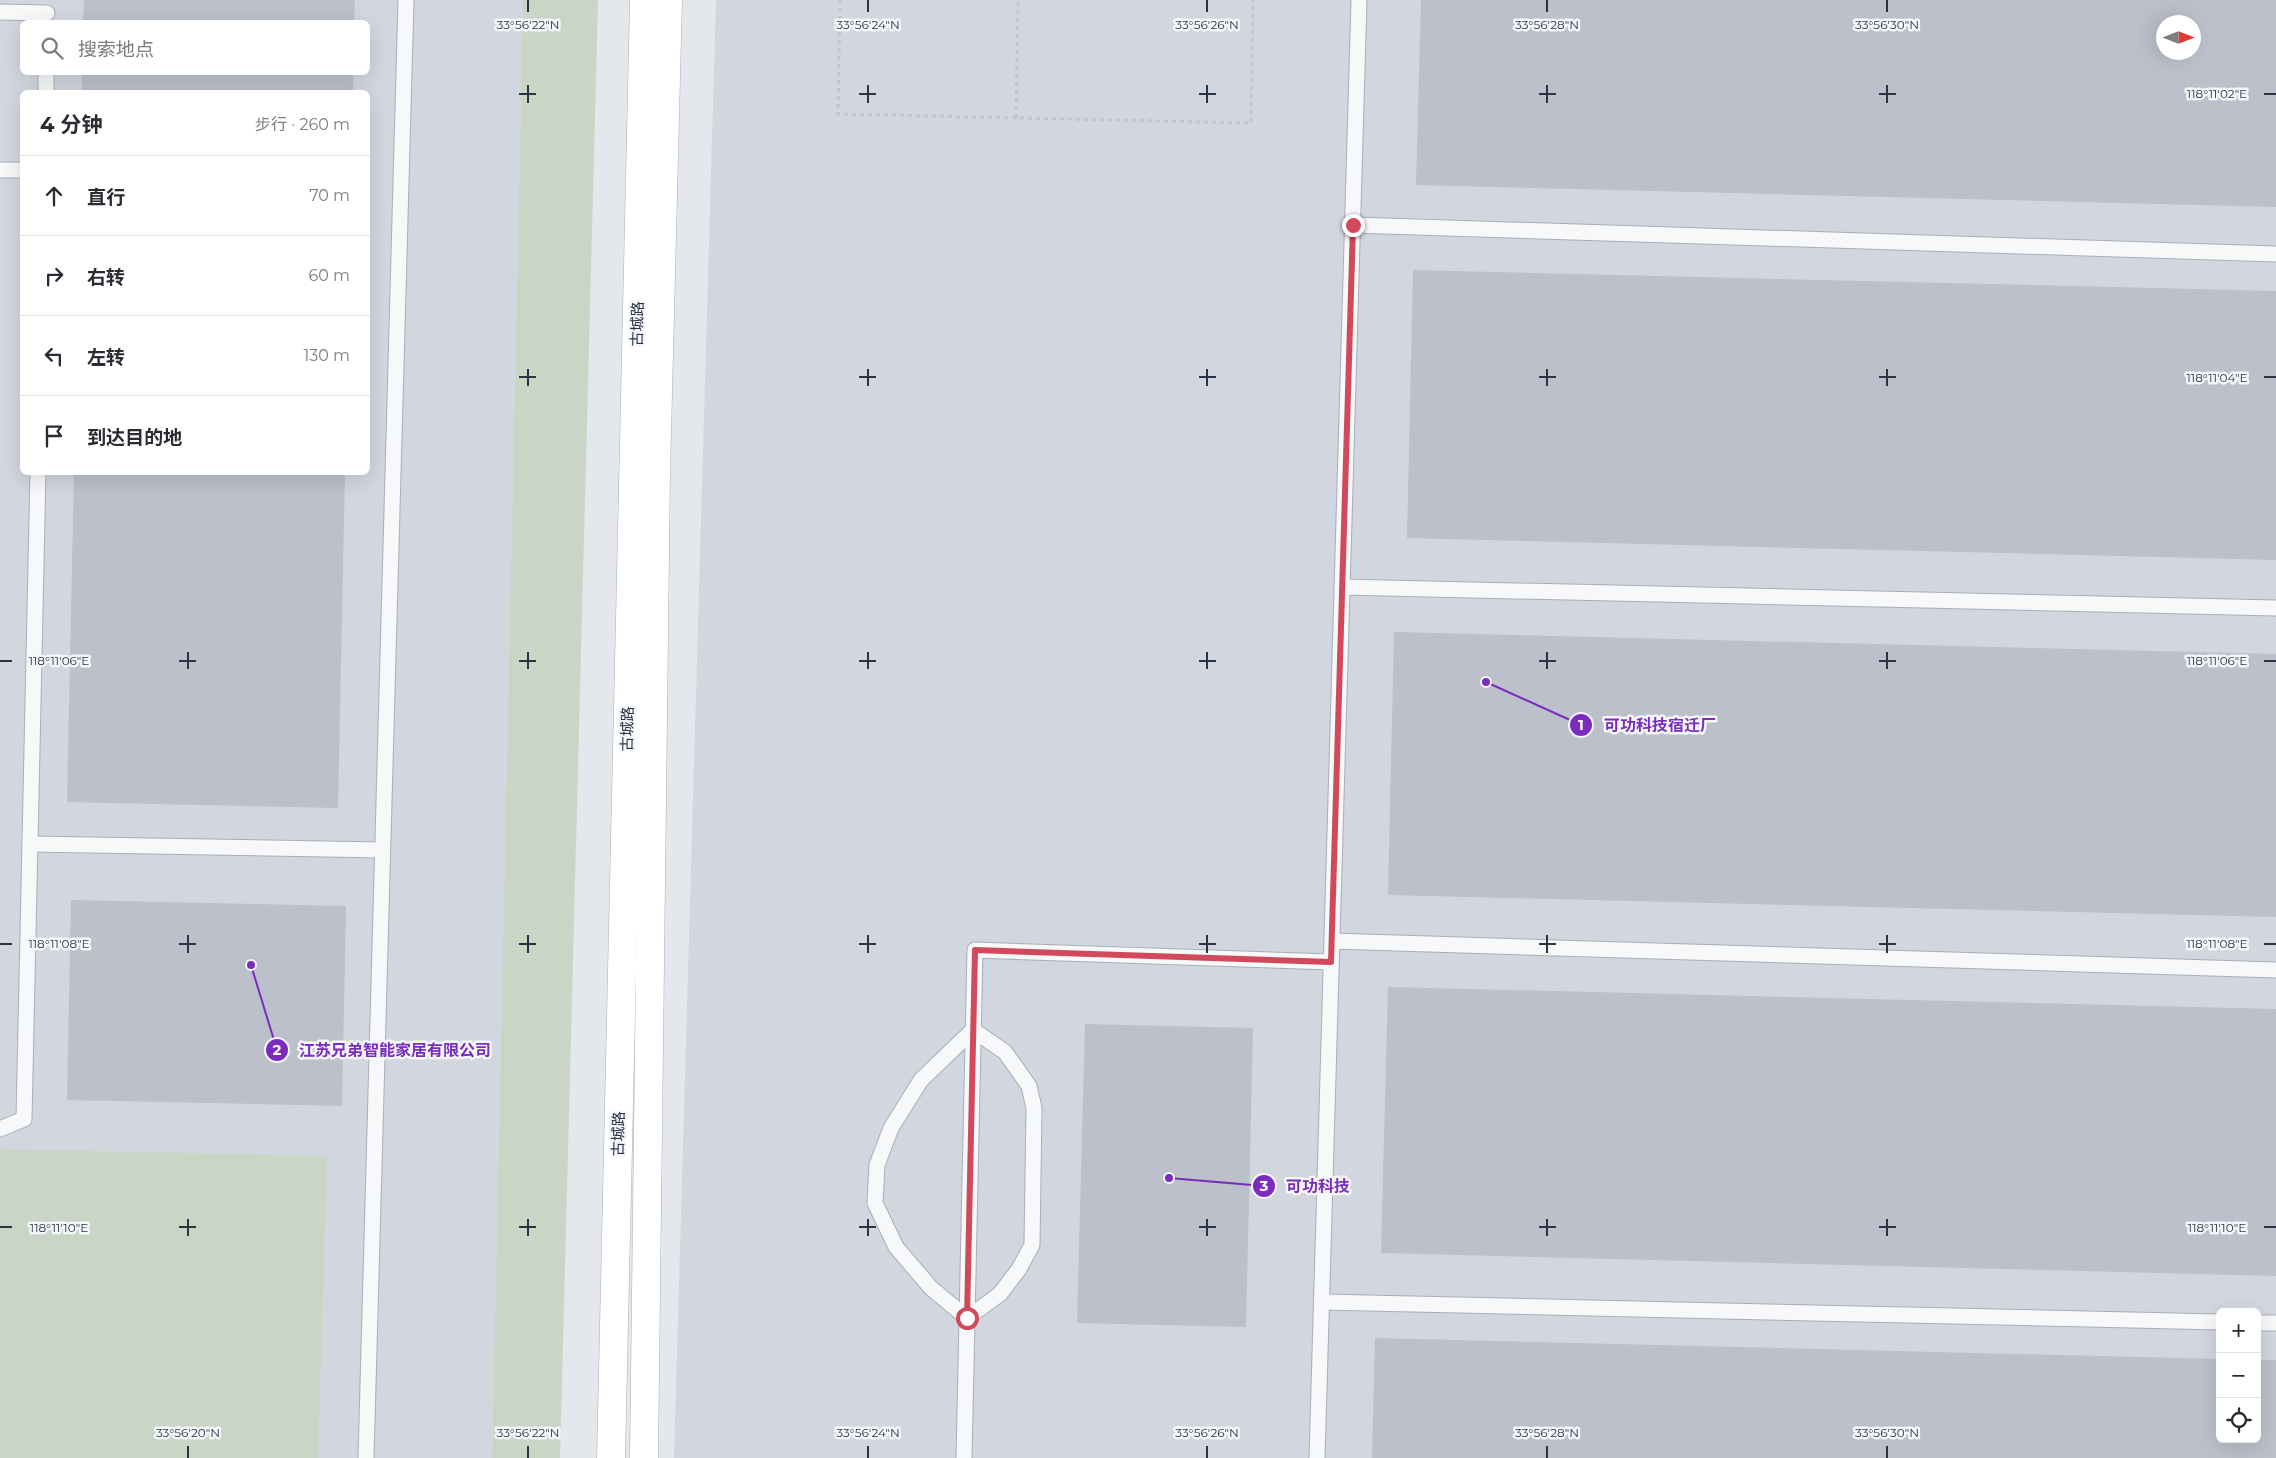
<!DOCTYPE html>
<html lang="zh">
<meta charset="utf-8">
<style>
body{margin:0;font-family:Montserrat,"Noto Sans SC",sans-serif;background:#f7f7f7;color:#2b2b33}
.controls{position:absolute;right:15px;bottom:15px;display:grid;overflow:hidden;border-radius:8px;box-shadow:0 5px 20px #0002}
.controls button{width:45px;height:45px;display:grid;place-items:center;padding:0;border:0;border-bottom:1px solid #e1e1e2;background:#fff;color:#2b2b33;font:25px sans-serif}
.compass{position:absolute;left:2156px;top:15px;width:45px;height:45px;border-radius:50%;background:#fff;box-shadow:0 5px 20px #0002;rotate:90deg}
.stop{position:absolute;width:15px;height:15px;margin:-11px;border:4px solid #d1495b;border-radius:50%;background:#fff}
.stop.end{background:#d1495b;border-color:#fff;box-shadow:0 1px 5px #0008}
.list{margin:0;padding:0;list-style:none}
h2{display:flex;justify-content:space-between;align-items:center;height:65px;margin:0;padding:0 20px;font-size:21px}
h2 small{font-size:16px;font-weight:400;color:#7c7c81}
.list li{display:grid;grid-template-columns:32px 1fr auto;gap:15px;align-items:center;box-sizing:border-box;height:80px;padding:0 20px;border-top:1px solid #e1e1e2}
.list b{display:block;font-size:19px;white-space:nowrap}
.list em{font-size:16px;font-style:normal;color:#7c7c81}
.icon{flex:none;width:28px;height:28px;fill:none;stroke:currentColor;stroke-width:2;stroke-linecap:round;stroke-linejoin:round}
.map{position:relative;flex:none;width:2276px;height:1458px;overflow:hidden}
.search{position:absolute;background:#fff;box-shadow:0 5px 20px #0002;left:20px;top:20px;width:350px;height:55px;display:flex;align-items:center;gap:12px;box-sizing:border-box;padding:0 18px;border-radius:8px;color:#7c7c81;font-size:19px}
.panel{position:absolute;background:#fff;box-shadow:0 5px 20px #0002;left:20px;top:90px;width:350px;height:385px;border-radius:8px}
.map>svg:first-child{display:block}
.built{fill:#d2d6de;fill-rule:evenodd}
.green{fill:#c9d6c5}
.building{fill:#bbc0ca;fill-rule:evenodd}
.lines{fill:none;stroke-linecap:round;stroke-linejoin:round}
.lane-casing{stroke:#a9aeb7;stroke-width:17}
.secondary-casing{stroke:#a9aeb7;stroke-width:29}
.path{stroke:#c2c5cb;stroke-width:3;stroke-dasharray:4 4;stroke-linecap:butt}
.lane{stroke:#f7f8fa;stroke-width:15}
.secondary{stroke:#fff;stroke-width:28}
.route{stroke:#d1495b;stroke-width:6}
.ticks{fill:none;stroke:#2b3445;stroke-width:2}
.labels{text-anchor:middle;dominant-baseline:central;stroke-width:5;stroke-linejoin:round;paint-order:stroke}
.street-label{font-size:15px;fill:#2b3445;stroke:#f4f6f9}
.ticks-label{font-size:12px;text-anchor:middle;fill:#2b3445;stroke:#f4f6f9;stroke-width:5;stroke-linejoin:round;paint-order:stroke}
.leader{fill:none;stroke:#7b2cbf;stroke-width:2}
.callout-dot{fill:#7b2cbf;stroke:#f4f6f9;stroke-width:2}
.mark-label{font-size:15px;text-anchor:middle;font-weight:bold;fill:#fff}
.callout-label{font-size:16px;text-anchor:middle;font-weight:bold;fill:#7b2cbf;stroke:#f4f6f9;stroke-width:5;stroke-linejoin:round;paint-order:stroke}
</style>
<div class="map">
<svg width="2276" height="1458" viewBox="0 0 2276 1458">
<rect width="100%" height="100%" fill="#e4e7ec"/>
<g class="built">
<path d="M0 0H523L492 1458H0ZM22 22H368V72H22ZM22 92H368V472H22Z"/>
<path d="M716 0H2276V1458H674ZM2164 22H2194V52H2164ZM2220 1312H2257V1439H2220Z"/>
</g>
<g class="green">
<path d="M523 0H598L560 1458H492Z"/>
<path d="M0 1149 327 1156 318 1458H0Z"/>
</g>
<g class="building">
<path d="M84 0H355L354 22H83Z"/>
<path d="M1421 0H2276V207L1416 185ZM2164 22H2194V52H2164Z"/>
<rect x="82" y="72" width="271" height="20"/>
<path d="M1413 270 2276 291V560L1407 538Z"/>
<path d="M74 472H345L338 808 67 802Z"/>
<path d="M1394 632 2276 654V917L1388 895Z"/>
<path d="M71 900 346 906 342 1106 67 1100Z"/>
<path d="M1388 987 2276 1009V1276L1381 1253Z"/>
<path d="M1085 1024 1253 1028 1246 1327 1077 1323Z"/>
<path d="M1375 1338 2220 1359V1439H2257V1360H2276V1458H1372Z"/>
</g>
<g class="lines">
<defs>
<g id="lane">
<path d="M0 12 47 13"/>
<path d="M46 92V72"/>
<path d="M0 170H22"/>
<path d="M1353 225 2276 254"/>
<path d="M1342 587 2276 608"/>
<path d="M30 844 382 850"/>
<path d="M1332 941 2276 970"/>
<path d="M973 1030 1005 1052 1029 1086 1034 1108 1032 1245 1019 1269 1000 1294 967 1318 931 1288 896 1247 875 1203 877 1165 891 1128 921 1080Z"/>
<path d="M0 1129 24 1119 38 472"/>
<path d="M1322 1302 2220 1322"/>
<path d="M2257 1323H2276"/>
<path d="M366 1458 406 0"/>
<path d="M964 1458 975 950 1331 962"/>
<path d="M1317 1458 1359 0"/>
</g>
<g id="secondary">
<path d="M611 1458 644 0"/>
<path d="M644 1458 656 472 668 0"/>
</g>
</defs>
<use href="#lane" class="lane-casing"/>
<use href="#secondary" class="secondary-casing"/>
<g class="path">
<path d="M840 0 838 114 1251 123 1253 0"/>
<path d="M1016 118 1018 0"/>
</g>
<use href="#lane" class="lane"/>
<use href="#secondary" class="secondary"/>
</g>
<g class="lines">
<path class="route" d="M967 1318 975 950 1331 962 1353 225"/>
</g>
<path class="ticks" d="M528 0V12M868 0V12M1207 0V12M1547 0V12M1887 0V12M528 85V103M868 85V103M1207 85V103M1547 85V103M1887 85V103M519 94H536M859 94H876M1199 94H1216M1539 94H1556M1879 94H1896M2264 94H2276M528 369V386M868 369V386M1207 369V386M1547 369V386M1887 369V386M519 377H536M859 377H876M1199 377H1216M1539 377H1556M1879 377H1896M2264 377H2276M188 652V669M528 652V669M868 652V669M1207 652V669M1547 652V669M1887 652V669M0 661H12M179 661H196M519 661H536M859 661H876M1199 661H1216M1539 661H1556M1879 661H1896M2264 661H2276M188 935V953M528 935V953M868 935V953M1207 935V953M1547 935V953M1887 935V953M0 944H12M179 944H196M519 944H536M859 944H876M1199 944H1216M1539 944H1556M1879 944H1896M2264 944H2276M188 1219V1236M528 1219V1236M868 1219V1236M1207 1219V1236M1547 1219V1236M1887 1219V1236M0 1227H12M179 1227H196M519 1227H536M859 1227H876M1199 1227H1216M1539 1227H1556M1879 1227H1896M2264 1227H2276M188 1446V1458M528 1446V1458M868 1446V1458M1207 1446V1458M1547 1446V1458M1887 1446V1458"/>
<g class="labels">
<g class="street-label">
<text transform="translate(637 324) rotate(-89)">古城路</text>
<text transform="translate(627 729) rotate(-89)">古城路</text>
<text transform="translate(618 1134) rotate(-89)">古城路</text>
</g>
</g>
<g class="ticks-label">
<text x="528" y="29">33°56'22"N</text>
<text x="868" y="29">33°56'24"N</text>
<text x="1207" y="29">33°56'26"N</text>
<text x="1547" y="29">33°56'28"N</text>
<text x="1887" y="29">33°56'30"N</text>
<text x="2217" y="98">118°11'02"E</text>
<text x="2217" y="382">118°11'04"E</text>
<text x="2217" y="665">118°11'06"E</text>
<text x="59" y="665">118°11'06"E</text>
<text x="2217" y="948">118°11'08"E</text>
<text x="59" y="948">118°11'08"E</text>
<text x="2217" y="1232">118°11'10"E</text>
<text x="59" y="1232">118°11'10"E</text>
<text x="188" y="1437">33°56'20"N</text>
<text x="528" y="1437">33°56'22"N</text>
<text x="868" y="1437">33°56'24"N</text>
<text x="1207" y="1437">33°56'26"N</text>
<text x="1547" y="1437">33°56'28"N</text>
<text x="1887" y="1437">33°56'30"N</text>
</g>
<path class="leader" d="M1486 682L1581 725M251 965L277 1050M1169 1178L1264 1186"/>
<g class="callout-dot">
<circle cx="1486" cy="682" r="5"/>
<circle cx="251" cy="965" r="5"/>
<circle cx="1169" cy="1178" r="5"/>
<circle cx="1581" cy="725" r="12"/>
<circle cx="277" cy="1050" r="12"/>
<circle cx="1264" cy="1186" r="12"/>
</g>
<g class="mark-label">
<text x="1581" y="730">1</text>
<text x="277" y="1055">2</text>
<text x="1264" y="1191">3</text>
</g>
<g class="callout-label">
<text x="1660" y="731">可功科技宿迁厂</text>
<text x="395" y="1056">江苏兄弟智能家居有限公司</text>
<text x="1318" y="1192">可功科技</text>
</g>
</svg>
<div class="controls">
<button>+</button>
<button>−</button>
<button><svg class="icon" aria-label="locate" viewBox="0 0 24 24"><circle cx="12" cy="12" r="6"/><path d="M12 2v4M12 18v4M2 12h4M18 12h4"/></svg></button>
</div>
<svg class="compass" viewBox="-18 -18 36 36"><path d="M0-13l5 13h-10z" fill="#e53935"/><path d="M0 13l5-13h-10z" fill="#7c7c81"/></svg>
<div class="stop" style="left:967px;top:1318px"></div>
<div class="stop end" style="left:1353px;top:225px"></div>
<div class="search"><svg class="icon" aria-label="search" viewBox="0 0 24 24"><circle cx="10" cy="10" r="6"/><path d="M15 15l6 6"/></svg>搜索地点</div>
<section class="panel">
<h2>4 分钟<small>步行 · 260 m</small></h2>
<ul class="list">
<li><svg class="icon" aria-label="ahead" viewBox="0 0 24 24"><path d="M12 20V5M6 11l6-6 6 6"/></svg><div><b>直行</b></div><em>70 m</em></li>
<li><svg class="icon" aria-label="right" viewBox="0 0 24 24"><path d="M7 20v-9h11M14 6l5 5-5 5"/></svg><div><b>右转</b></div><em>60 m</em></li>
<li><svg class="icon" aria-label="left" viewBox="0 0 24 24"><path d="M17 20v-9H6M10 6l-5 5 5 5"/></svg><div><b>左转</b></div><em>130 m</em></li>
<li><svg class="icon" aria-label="arrive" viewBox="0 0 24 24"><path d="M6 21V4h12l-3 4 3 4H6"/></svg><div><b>到达目的地</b></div></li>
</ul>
</section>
</div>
